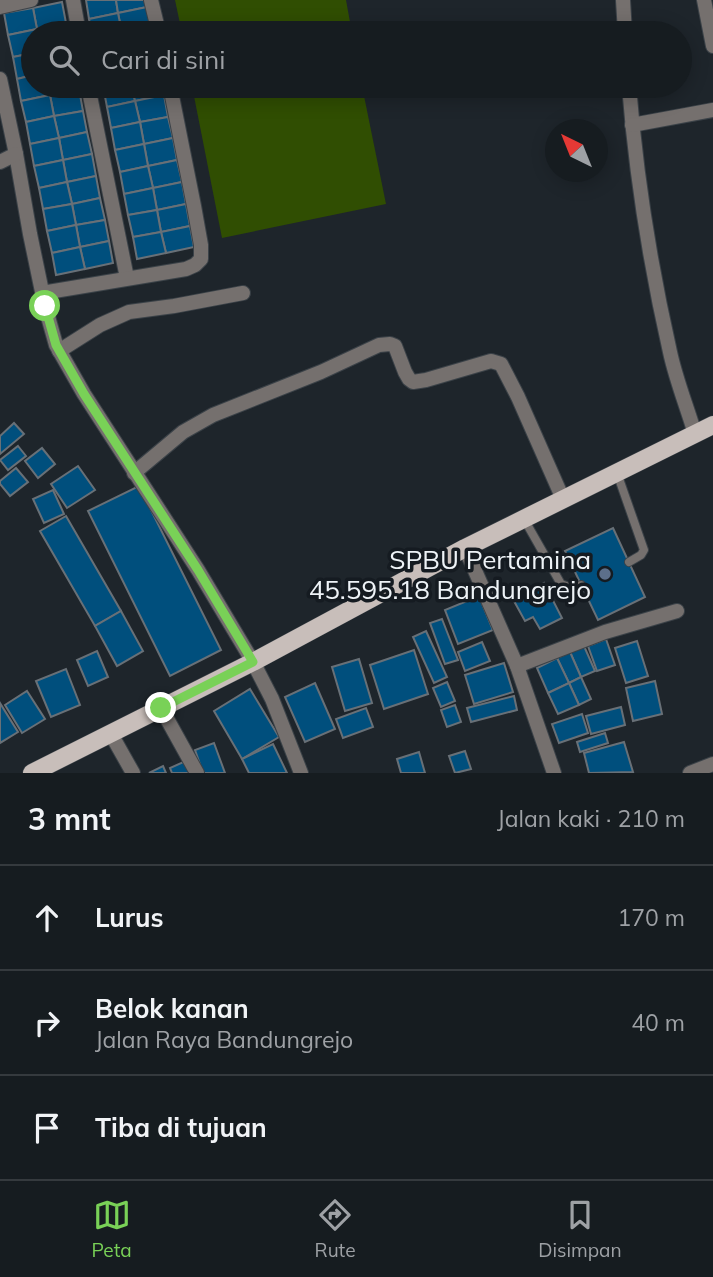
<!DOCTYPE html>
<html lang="id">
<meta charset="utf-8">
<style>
body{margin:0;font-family:Mulish,sans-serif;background:#1f2529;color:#f1f3f6}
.compass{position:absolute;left:545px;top:119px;width:63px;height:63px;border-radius:50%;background:#161c20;box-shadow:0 4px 18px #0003;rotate:317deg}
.stop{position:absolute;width:21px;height:21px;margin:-16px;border:5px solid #79d157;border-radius:50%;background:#fff}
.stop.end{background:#79d157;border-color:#fff;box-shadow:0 2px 7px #0008}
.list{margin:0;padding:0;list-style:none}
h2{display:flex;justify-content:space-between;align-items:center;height:91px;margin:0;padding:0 28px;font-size:30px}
h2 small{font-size:23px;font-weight:400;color:#9ea1a5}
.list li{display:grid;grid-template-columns:46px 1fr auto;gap:21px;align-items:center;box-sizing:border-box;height:105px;padding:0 28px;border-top:2px solid #353a3e}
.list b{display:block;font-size:26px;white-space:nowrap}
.list p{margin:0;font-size:23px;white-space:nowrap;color:#9ea1a5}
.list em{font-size:23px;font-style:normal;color:#9ea1a5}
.icon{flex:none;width:38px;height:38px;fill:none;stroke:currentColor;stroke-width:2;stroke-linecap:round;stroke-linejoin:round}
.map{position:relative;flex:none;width:713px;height:773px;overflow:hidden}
.search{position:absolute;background:#161c20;box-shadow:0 4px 18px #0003;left:21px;right:21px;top:21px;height:77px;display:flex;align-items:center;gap:18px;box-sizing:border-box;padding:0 24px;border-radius:38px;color:#9ea1a5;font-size:26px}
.sheet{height:406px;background:#161c20}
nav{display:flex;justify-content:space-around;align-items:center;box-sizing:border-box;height:98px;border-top:2px solid #353a3e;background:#161c20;font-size:19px;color:#9ea1a5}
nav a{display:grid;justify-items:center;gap:4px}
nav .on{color:#79d157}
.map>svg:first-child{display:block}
.green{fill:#304e02}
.building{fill:#004f7d;stroke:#687077;stroke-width:2}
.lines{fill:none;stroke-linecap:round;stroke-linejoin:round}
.service-casing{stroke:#3b4248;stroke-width:10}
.minor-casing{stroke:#3b4248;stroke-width:16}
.primary-casing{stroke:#3b4248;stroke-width:19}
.service{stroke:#75706e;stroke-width:8}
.minor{stroke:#75706e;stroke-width:14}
.primary{stroke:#c8beba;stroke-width:18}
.route{stroke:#79d157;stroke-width:9}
.service-dot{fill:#5c6f8a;stroke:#151b21;stroke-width:2.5}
.labels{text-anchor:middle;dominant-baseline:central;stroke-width:7;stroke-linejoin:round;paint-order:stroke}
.poi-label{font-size:26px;fill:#eef3f7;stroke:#151b21;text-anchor:end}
</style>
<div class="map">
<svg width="713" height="773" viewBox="0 0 713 773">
<rect width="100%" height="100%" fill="#1e252b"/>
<g class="green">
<path d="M175 0H346L352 33H182Z"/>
<path d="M192 86H362L386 204 222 238Z"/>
</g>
<g class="building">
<path d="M86 0H116L118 13 89 19Z"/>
<path d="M116 0H146L147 7 118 13Z"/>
<path d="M62 2 66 23 37 29 33 8Z"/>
<path d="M147 7 151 29 132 33H122L118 13Z"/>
<path d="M33 8 37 29 8 35 4 13Z"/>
<path d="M118 13 122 33H92L89 19Z"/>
<path d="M66 23 68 33H38L37 29Z"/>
<path d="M37 29 38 33H33V53L13 57 8 35Z"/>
<path d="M33 53V75L17 79 13 57Z"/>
<path d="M33 75V86H48L50 95 21 101 17 79Z"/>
<path d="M48 86H78L79 89 50 95Z"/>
<path d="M103 86H132L135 101 107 107Z"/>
<path d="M132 86H162L164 95 135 101Z"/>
<path d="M79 89 83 111 54 116 50 95Z"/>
<path d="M50 95 54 116 26 122 21 101Z"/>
<path d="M164 95 168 117 140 122 135 101Z"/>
<path d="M135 101 140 122 111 128 107 107Z"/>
<path d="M83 111 87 132 59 138 54 116Z"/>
<path d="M54 116 59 138 30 144 26 122Z"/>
<path d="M168 117 173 138 144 144 140 122Z"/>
<path d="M140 122 144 144 115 150 111 128Z"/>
<path d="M87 132 92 154 63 160 59 138Z"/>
<path d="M59 138 63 160 34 166 30 144Z"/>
<path d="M173 138 177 160 148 166 144 144Z"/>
<path d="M144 144 148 166 120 172 115 150Z"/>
<path d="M92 154 96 176 67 182 63 160Z"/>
<path d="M63 160 67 182 39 188 34 166Z"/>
<path d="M177 160 182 182 153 188 148 166Z"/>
<path d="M148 166 153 188 124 194 120 172Z"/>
<path d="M96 176 100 198 72 204 67 182Z"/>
<path d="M67 182 72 204 43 209 39 188Z"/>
<path d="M182 182 186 204 157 210 153 188Z"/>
<path d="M153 188 157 210 128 215 124 194Z"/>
<path d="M100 198 105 220 76 225 72 204Z"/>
<path d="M72 204 76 225 47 231 43 209Z"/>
<path d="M186 204 190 226 161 232 157 210Z"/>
<path d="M157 210 161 232 133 237 128 215Z"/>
<path d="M105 220 109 241 80 247 76 225Z"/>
<path d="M76 225 80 247 52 253 47 231Z"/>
<path d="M190 226 194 247 166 253 161 232Z"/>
<path d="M161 232 166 253 137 259 133 237Z"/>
<path d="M109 241 113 263 85 269 80 247Z"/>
<path d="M80 247 85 269 56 275 52 253Z"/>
<path d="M14 423 24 434 0 454V436Z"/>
<path d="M18 446 26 456 8 470 0 460Z"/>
<path d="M42 448 55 464 38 478 25 461Z"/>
<path d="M78 466 95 490 67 508 51 484Z"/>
<path d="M16 468 28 482 10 496 0 484V481Z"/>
<path d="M139 486 221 650 170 676 88 511Z"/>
<path d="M53 490 64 514 44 523 33 499Z"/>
<path d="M66 516 121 611 95 626 40 531Z"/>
<path d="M613 528 645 597 598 620 565 551Z"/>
<path d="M544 583 562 618 540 629 533 617 525 621 514 601Z"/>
<path d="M479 596 493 630 458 644 445 610Z"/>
<path d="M121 611 143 651 117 666 95 626Z"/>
<path d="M442 619 458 660 445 664 430 623Z"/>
<path d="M426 631 447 677 434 683 413 637Z"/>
<path d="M606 639 615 665 597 671 588 646Z"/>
<path d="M637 641 648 676 626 683 615 648Z"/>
<path d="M482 642 490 661 465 671 458 652Z"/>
<path d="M584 646 595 671 581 677 570 652Z"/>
<path d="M414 650 428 694 384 709 370 665Z"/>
<path d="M97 651 108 677 88 686 77 660Z"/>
<path d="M570 652 581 677 569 683 557 658Z"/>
<path d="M557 658 569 683 548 693 537 668Z"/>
<path d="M359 659 372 703 345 711 332 667Z"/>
<path d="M504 663 513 692 474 704 465 675Z"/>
<path d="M66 669 80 705 51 717 36 681Z"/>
<path d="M581 677 591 699 579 705 569 683Z"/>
<path d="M655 681 662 714 633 721 626 688Z"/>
<path d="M447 682 455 701 441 707 433 688Z"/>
<path d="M315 683 335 729 305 742 285 697Z"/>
<path d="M569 683 579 705 558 714 548 693Z"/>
<path d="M250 689 279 737 242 759 214 711Z"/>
<path d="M27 691 45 719 22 733 5 705Z"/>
<path d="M514 696 517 710 471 722 467 708Z"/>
<path d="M0 703 18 732 0 743Z"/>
<path d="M455 705 461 722 447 727 441 710Z"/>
<path d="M621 707 625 725 591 734 586 716Z"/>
<path d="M366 708 373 727 343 738 336 719Z"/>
<path d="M582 714 588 733 559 743 552 724Z"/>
<path d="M605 733 608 743 580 752 577 742Z"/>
<path d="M624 742 633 772 589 773 584 753Z"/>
<path d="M214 743 225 773H203L195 750Z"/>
<path d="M273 744 287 773H249L242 759Z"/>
<path d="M465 751 471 769 455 773 449 756Z"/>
<path d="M419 752 425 773H401L397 759Z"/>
<path d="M188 760 194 773H172L170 768Z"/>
<path d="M163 766 166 773H149Z"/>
</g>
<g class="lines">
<defs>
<g id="service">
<path d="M617 473 644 550 641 555 629 562"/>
<path d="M524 519 561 584 571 588 581 585"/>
</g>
<g id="minor">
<path d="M73 0 79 33"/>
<path d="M151 0 159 33"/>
<path d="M623 0 625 33"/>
<path d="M704 0 713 46"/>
<path d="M0 7 31 0"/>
<path d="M0 79 16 154 30 234 45 306 56 345 84 394 198 570 253 662 272 699 301 773"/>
<path d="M88 86 127 278"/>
<path d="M629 86C636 175 650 264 670 352 676 380 687 407 695 434"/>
<path d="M632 125 713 110"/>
<path d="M0 162 16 154"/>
<path d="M42 293 186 269 195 265 201 259V245L194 206 170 86"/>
<path d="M59 351 100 325 129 312 174 306 243 293"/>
<path d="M134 473 183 432 213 415 321 372 379 345 390 344 395 346 405 372 409 379 413 382 426 380 491 361 501 364 518 397 563 499"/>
<path d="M465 548 517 666 554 773"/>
<path d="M517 666 605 632 677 611"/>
<path d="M161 708 197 773"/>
<path d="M111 734 133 773"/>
<path d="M690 773 713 764"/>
</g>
<path id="primary" d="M32 773 253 662 465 548 713 425"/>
</defs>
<use href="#service" class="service-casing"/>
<use href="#minor" class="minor-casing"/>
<use href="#primary" class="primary-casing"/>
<use href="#service" class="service"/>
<use href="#minor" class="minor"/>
<use href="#primary" class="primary"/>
</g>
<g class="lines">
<path class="route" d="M45 306 56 345 84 394 198 570 253 662 161 708"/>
</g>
<circle class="service-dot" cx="605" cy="574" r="7"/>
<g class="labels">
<g class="poi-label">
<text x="591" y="559">SPBU Pertamina<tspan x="591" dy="30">45.595.18 Bandungrejo</tspan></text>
</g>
</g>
</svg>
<svg class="compass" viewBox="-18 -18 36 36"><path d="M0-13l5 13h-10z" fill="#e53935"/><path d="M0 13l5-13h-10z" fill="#9ea1a5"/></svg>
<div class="stop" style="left:45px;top:306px"></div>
<div class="stop end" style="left:161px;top:708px"></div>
<div class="search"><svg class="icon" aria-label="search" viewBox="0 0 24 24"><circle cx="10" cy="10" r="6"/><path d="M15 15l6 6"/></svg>Cari di sini</div>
</div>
<section class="sheet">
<h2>3 mnt<small>Jalan kaki · 210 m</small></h2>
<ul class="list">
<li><svg class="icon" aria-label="ahead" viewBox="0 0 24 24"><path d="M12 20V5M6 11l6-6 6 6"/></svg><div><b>Lurus</b></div><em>170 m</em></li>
<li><svg class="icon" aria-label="right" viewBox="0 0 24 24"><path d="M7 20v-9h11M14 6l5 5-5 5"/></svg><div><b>Belok kanan</b><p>Jalan Raya Bandungrejo</p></div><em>40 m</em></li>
<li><svg class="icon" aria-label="arrive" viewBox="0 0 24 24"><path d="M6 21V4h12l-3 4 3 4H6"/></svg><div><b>Tiba di tujuan</b></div></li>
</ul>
</section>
<nav>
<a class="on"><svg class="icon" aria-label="map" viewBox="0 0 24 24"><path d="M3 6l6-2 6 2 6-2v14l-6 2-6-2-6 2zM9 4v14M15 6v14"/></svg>Peta</a>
<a><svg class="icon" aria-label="directions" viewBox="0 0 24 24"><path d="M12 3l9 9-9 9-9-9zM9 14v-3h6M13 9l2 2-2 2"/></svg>Rute</a>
<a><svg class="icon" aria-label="saved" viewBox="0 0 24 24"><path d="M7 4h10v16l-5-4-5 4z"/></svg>Disimpan</a>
</nav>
